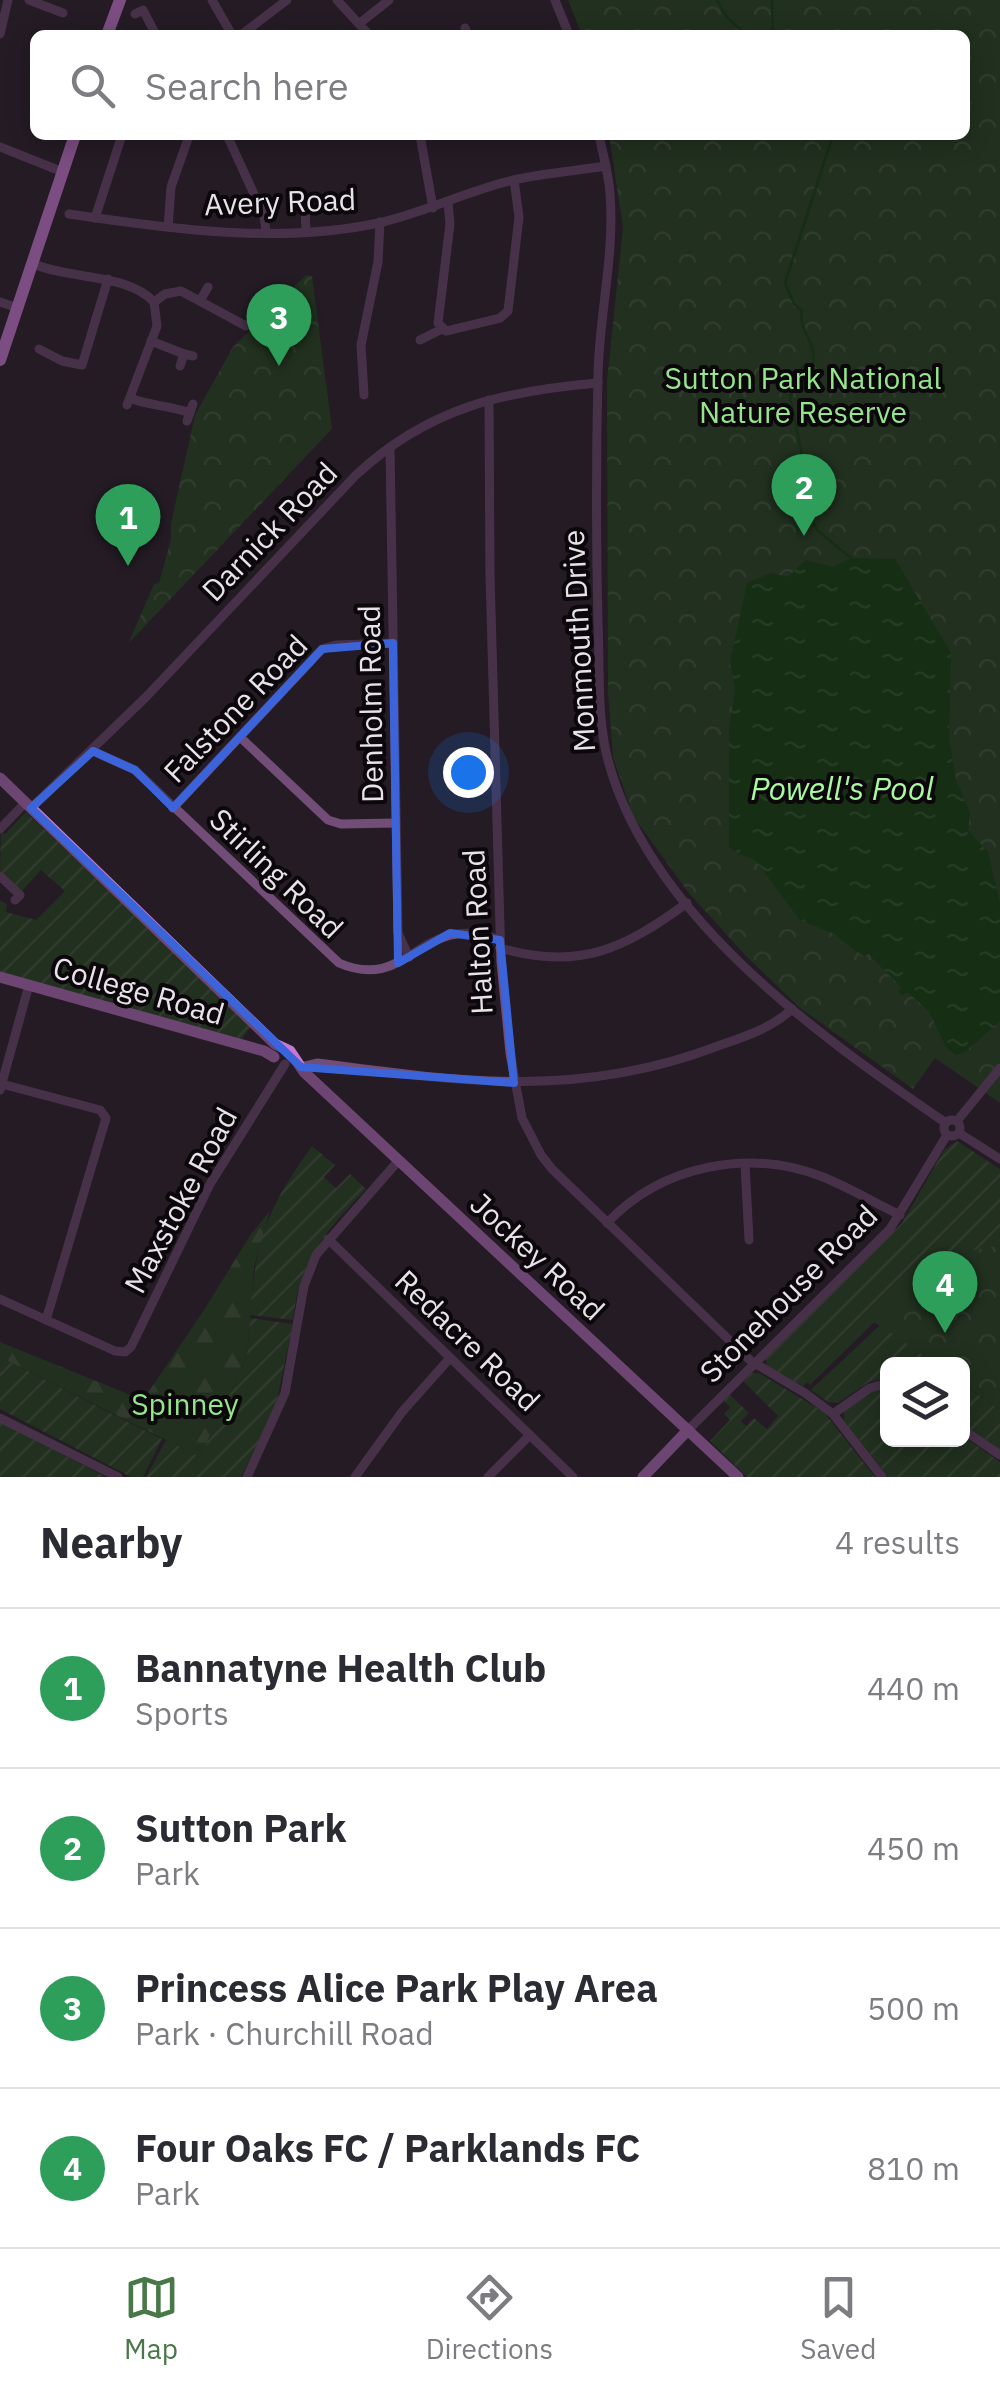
<!DOCTYPE html>
<meta charset="utf-8">
<style>
body{margin:0;font-family:"IBM Plex Sans",sans-serif;background:#f7f7f7;color:#2b2b33}
.controls{position:absolute;right:30px;bottom:30px;display:grid;overflow:hidden;border-radius:15px;box-shadow:0 5px 25px #0003}
.controls button{width:90px;height:90px;display:grid;place-items:center;padding:0;border:0;border-bottom:2px solid #e1e1e2;background:#fff;color:#2b2b33;font:50px sans-serif}
.you{position:absolute;left:468px;top:772px;width:35px;height:35px;margin:-25px;border:8px solid #fff;border-radius:50%;background:#1a73e8;box-shadow:0 0 0 15px #1a73e833}
.badge{display:grid;place-items:center;width:65px;height:65px;border-radius:50%;background:#487748;color:#fff;font-size:32px;font-weight:700}
.pin{position:absolute;translate:-50% -82px;filter:drop-shadow(0 2px 5px #0008)}
.pin::after{content:'';position:absolute;top:52px;width:35px;height:30px;background:inherit;clip-path:polygon(0 0,100% 0,50% 100%)}
.list{margin:0;padding:0;list-style:none}
h2{display:flex;justify-content:space-between;align-items:center;height:130px;margin:0;padding:0 40px;font-size:42px}
h2 small{font-size:32px;font-weight:400;color:#7c7c81}
.list li{display:grid;grid-template-columns:65px 1fr auto;gap:30px;align-items:center;box-sizing:border-box;height:160px;padding:0 40px;border-top:2px solid #e1e1e2}
.list b{display:block;font-size:38px;white-space:nowrap}
.list p{margin:0;font-size:32px;white-space:nowrap;color:#7c7c81}
.list em{font-size:32px;font-style:normal;color:#7c7c81}
.icon{flex:none;width:55px;height:55px;fill:none;stroke:currentColor;stroke-width:2;stroke-linecap:round;stroke-linejoin:round}
.map{position:relative;flex:none;width:1000px;height:1477px;overflow:hidden}
.search{position:absolute;background:#fff;box-shadow:0 5px 25px #0003;left:30px;right:30px;top:30px;height:110px;display:flex;align-items:center;gap:25px;box-sizing:border-box;padding:0 35px;border-radius:15px;color:#7c7c81;font-size:38px}
.sheet{height:770px;background:#fff}
nav{display:flex;justify-content:space-around;align-items:center;box-sizing:border-box;height:140px;border-top:2px solid #e1e1e2;background:#fff;font-size:28px;color:#7c7c81}
nav a{display:grid;justify-items:center;gap:5px}
nav .on{color:#487748}
.map>svg:first-child{display:block}
.forest{fill:url(#forest-firs)}
.park{fill:url(#park-crowns)}
.garden{fill:url(#garden-furrows)}
.water{fill:url(#water-ripples)}
.lines{fill:none;stroke-linecap:round;stroke-linejoin:round}
.stream{stroke:#034500;stroke-width:2.5}
.minor{stroke:#724d77;stroke-width:9}
.major{stroke:#c679d0;stroke-width:11}
.highway{stroke:#e78af4;stroke-width:12}
.marked{fill:none;stroke:#3b64db;stroke-width:8;stroke-linejoin:round}
.labels{text-anchor:middle;dominant-baseline:central;stroke-width:8;stroke-linejoin:round;paint-order:stroke}
.street-label{font-size:30px;fill:#e8e2e9;stroke:#0b070b}
.park-label{font-size:30px;fill:#94e58c;stroke:#0b070b}
.water-label{font-size:32px;font-style:italic;fill:#a8faa0;stroke:#0b070b}
</style>
<div class="map">
<svg width="1000" height="1477" viewBox="0 0 1000 1477">
<defs>
<pattern id="forest-firs" width="22" height="20" patternUnits="userSpaceOnUse" patternTransform="scale(2.5)"><rect width="22" height="20" fill="#1e491a"/><path d="M5 1l3.5 6h-7zM16 11l3.5 6h-7z" fill="#3f633b"/></pattern>
<pattern id="park-crowns" width="20" height="18" patternUnits="userSpaceOnUse" patternTransform="scale(2.5)"><rect width="20" height="18" fill="#1e491a"/><path d="M2 6a3 3 0 1 1 6 0M12 15a3 3 0 1 1 6 0" fill="none" stroke="#3f633b"/></pattern>
<pattern id="garden-furrows" width="10" height="10" patternUnits="userSpaceOnUse" patternTransform="scale(2.5)"><rect width="10" height="10" fill="#1e491a"/><path d="M-1 1l2-2M0 10L10 0M9 11l2-2" fill="none" stroke="#3f633b"/></pattern>
<pattern id="water-ripples" width="26" height="14" patternUnits="userSpaceOnUse" patternTransform="scale(2.5)"><rect width="26" height="14" fill="#034500"/><path d="M2 4q2-2 4 0t4 0M15 11q2-2 4 0t4 0" fill="none" stroke="#286025"/></pattern>
</defs>
<rect width="100%" height="100%" fill="#241b25"/>
<path class="forest" d="M270 1211 254 1267 247 1356 200 1457 0 1357V1342L143 1400 204 1310 251 1234Z"/>
<g class="park">
<path d="M568 0H1000V1103L935 1058 913 1089 800 1008 745 955 688 892 633 816 613 757 608 692 607 381 623 227 609 135H965V35H582Z"/>
<path d="M306 275 312 276 332 429 128 644 154 584 159 583 171 539V523L195 415 233 347Z"/>
<path d="M1000 1245V1410L963 1383 962 1364H936L874 1322 941 1256Z"/>
</g>
<g class="garden">
<path d="M26 812 251 1026 242 1039 0 972V901L7 904 6 912 36 920 65 891 41 870 22 891 0 870 1 831 5 834Z"/>
<path d="M957 1141 1000 1169V1245L941 1257 810 1385 807 1382 803 1386 767 1368 766 1359 902 1223 944 1150Z"/>
<path d="M312 1146 335 1165 324 1177 336 1188 350 1174 366 1189C325 1233 300 1258 293 1320L250 1315C256 1237 267 1209 312 1146Z"/>
<path d="M250 1318 293 1324 276 1405 241 1477H146L166 1440 200 1457 247 1356Z"/>
<path d="M880 1325 936 1364H888L887 1378 869 1382 838 1403 828 1402 811 1390Z"/>
<path d="M0 1357 162 1439 143 1477H131L0 1409Z"/>
<path d="M752 1373H759L824 1412 875 1477H747L710 1441 730 1420 724 1414 730 1407 724 1401 730 1395 749 1413 741 1421 746 1426 754 1418 767 1429 778 1416 744 1382Z"/>
<path d="M962 1383 1000 1410V1450L963 1424Z"/>
<path d="M887 1388 888 1440H962L963 1436 1000 1462V1477H888L844 1421V1411L875 1390Z"/>
<path d="M0 1422 106 1477H0Z"/>
</g>
<path class="water" d="M851 558 895 559 951 653 949 738 956 779 970 813 968 830 988 852 1000 903V1021L965 1052 956 1055 946 1047 929 1011 907 992 903 995 898 991 901 987 868 954 862 957 835 934 800 920 755 860 729 849V729L735 688 730 663 747 583 771 573 788 577 806 560 833 567Z"/>
<g class="lines">
<g class="stream">
<path d="M717 0 726 16 746 35"/>
<path d="M772 0 773 35"/>
<path d="M829 135 831 141 785 283 794 304 802 311C798 331 818 344 813 364L803 366 790 397 801 450 806 508 817 530 851 558"/>
</g>
<g class="minor">
<path d="M29 0 63 13"/>
<path d="M212 0 232 35"/>
<path d="M337 0 369 35"/>
<path d="M555 0 569 35"/>
<path d="M135 14 143 10 156 35"/>
<path d="M360 23 389 0"/>
<path d="M465 28 468 35"/>
<path d="M0 34 8 0"/>
<path d="M241 35 287 0"/>
<path d="M227 135 264 216 266 231"/>
<path d="M420 135 433 208"/>
<path d="M599 135C603 155 609 175 610 194 615 254 599 316 598 375 596 458 596 541 598 624 600 667 597 711 606 752 643 912 819 1036 946 1123"/>
<path d="M0 147 63 172"/>
<path d="M448 202 450 224 438 323 446 331 500 318 508 311 519 217 514 180"/>
<path d="M69 214C170 229 282 245 383 222 428 211 470 190 514 180 544 173 575 171 606 166"/>
<path d="M95 218 122 135"/>
<path d="M168 227 171 187 189 136"/>
<path d="M306 231 305 204 309 202"/>
<path d="M34 264C71 280 127 273 154 302L157 326 127 405"/>
<path d="M200 301 208 287"/>
<path d="M0 302 18 308"/>
<path d="M154 302 165 294 181 291 246 326 274 300"/>
<path d="M420 340 442 329"/>
<path d="M151 341 184 354"/>
<path d="M39 349 62 361 82 365 108 279"/>
<path d="M180 366 184 354 193 356"/>
<path d="M364 395 361 345 378 262 380 222"/>
<path d="M130 398C149 406 169 405 190 413"/>
<path d="M489 400 490 576 501 962 510 1053 522 1118 541 1155 552 1169 755 1365"/>
<path d="M187 421 193 404"/>
<path d="M390 448 398 933 409 957"/>
<path d="M240 737 328 820 341 824 396 823"/>
<path d="M93 751 135 770 339 963C410 994 420 909 500 940"/>
<path d="M31 808 146 697 356 475C428 408 503 391 598 383"/>
<path d="M173 808 322 649 336 645 393 643"/>
<path d="M0 829 25 803"/>
<path d="M0 876 20 895 15 900"/>
<path d="M500 948C579 971 624 949 687 903"/>
<path d="M301 1067 318 1063C461 1082 579 1099 718 1046 744 1037 772 1028 792 1009"/>
<path d="M2 1084 100 1110 106 1118 46 1320"/>
<path d="M0 1090 29 985"/>
<circle cx="952" cy="1128" r="8"/>
<path d="M957 1121 1000 1068"/>
<path d="M959 1133 1000 1159"/>
<path d="M745 1164 749 1240"/>
<path d="M607 1223C662 1165 749 1148 823 1177 850 1188 875 1203 900 1215"/>
<path d="M328 1239 573 1477"/>
<path d="M0 1299 115 1351 125 1352 131 1347 210 1184 285 1064"/>
<path d="M756 1364 805 1393 833 1414 882 1477"/>
<path d="M833 1414 870 1388 888 1383"/>
<path d="M0 1418 118 1477"/>
<path d="M962 1429 1000 1455"/>
<path d="M688 1430 890 1229 947 1135"/>
<path d="M247 1477 285 1393 304 1286 316 1255 399 1160"/>
<path d="M355 1477 402 1412 450 1358"/>
<path d="M488 1477 530 1435"/>
</g>
<g class="major">
<path d="M0 778 275 1044 290 1051 304 1072 738 1477"/>
<path d="M0 977 264 1051 274 1057"/>
<path d="M643 1477 688 1430"/>
</g>
<g class="highway">
<path d="M107 35 120 0"/>
<path d="M0 360 75 135"/>
</g>
</g>
<path d="M0 0H1000V1477H0ZM393 643 398 963 450 933 500 940 514 1083 301 1067 31 808 93 751 135 770 173 808 322 649Z" fill="#241b25" fill-opacity=".55" fill-rule="evenodd"/>
<path class="marked" d="M393 643 398 963 450 933 500 940 514 1083 301 1067 31 808 93 751 135 770 173 808 322 649Z"/>
<g class="labels">
<g class="street-label">
<text transform="translate(280 201) rotate(-2)">Avery Road</text>
<text transform="translate(269 531) rotate(-46)">Darnick Road</text>
<text transform="translate(578 641) rotate(-93)">Monmouth Drive</text>
<text transform="translate(370 704) rotate(-91)">Denholm Road</text>
<text transform="translate(235 708) rotate(-46)">Falstone Road</text>
<text transform="translate(277 873) rotate(44)">Stirling Road</text>
<text transform="translate(477 932) rotate(-93)">Halton Road</text>
<text transform="translate(139 990) rotate(16)">College Road</text>
<text transform="translate(180 1200) rotate(-62)">Maxstoke Road</text>
<text transform="translate(538 1256) rotate(43)">Jockey Road</text>
<text transform="translate(788 1293) rotate(-45)">Stonehouse Road</text>
<text transform="translate(468 1340) rotate(44)">Redacre Road</text>
</g>
<g class="park-label">
<text x="803" y="377">Sutton Park National<tspan x="803" dy="34">Nature Reserve</tspan></text>
<text x="185" y="1403">Spinney</text>
</g>
<g class="water-label">
<text x="842" y="788">Powell's Pool</text>
</g>
</g>
</svg>
<div class="controls">
<button><svg class="icon" aria-label="layers" viewBox="0 0 24 24"><path d="M12 4l9 5-9 5-9-5zM3 14l9 5 9-5"/></svg></button>
</div>
<div class="you"></div>
<div class="pin badge" style="left:128px;top:566px;background:#2e9e5b">1</div>
<div class="pin badge" style="left:804px;top:536px;background:#2e9e5b">2</div>
<div class="pin badge" style="left:279px;top:366px;background:#2e9e5b">3</div>
<div class="pin badge" style="left:945px;top:1333px;background:#2e9e5b">4</div>
<div class="search"><svg class="icon" aria-label="search" viewBox="0 0 24 24"><circle cx="10" cy="10" r="6"/><path d="M15 15l6 6"/></svg>Search here</div>
</div>
<section class="sheet">
<h2>Nearby<small>4 results</small></h2>
<ul class="list">
<li><span class="badge" style="background:#2e9e5b">1</span><div><b>Bannatyne Health Club</b><p>Sports</p></div><em>440 m</em></li>
<li><span class="badge" style="background:#2e9e5b">2</span><div><b>Sutton Park</b><p>Park</p></div><em>450 m</em></li>
<li><span class="badge" style="background:#2e9e5b">3</span><div><b>Princess Alice Park Play Area</b><p>Park · Churchill Road</p></div><em>500 m</em></li>
<li><span class="badge" style="background:#2e9e5b">4</span><div><b>Four Oaks FC / Parklands FC</b><p>Park</p></div><em>810 m</em></li>
</ul>
</section>
<nav>
<a class="on"><svg class="icon" aria-label="map" viewBox="0 0 24 24"><path d="M3 6l6-2 6 2 6-2v14l-6 2-6-2-6 2zM9 4v14M15 6v14"/></svg>Map</a>
<a><svg class="icon" aria-label="directions" viewBox="0 0 24 24"><path d="M12 3l9 9-9 9-9-9zM9 14v-3h6M13 9l2 2-2 2"/></svg>Directions</a>
<a><svg class="icon" aria-label="saved" viewBox="0 0 24 24"><path d="M7 4h10v16l-5-4-5 4z"/></svg>Saved</a>
</nav>
